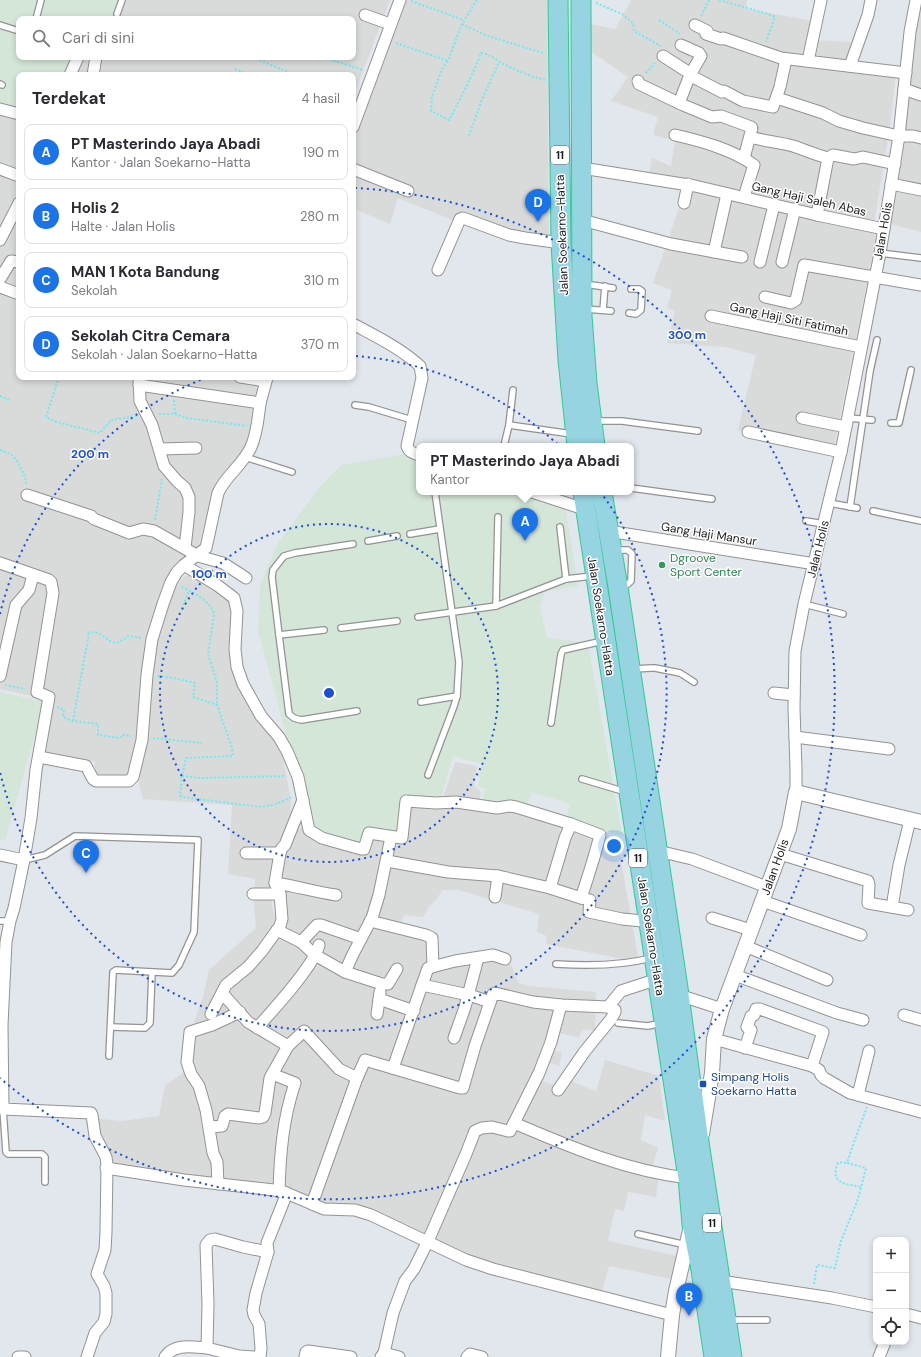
<!DOCTYPE html>
<html lang="id">
<meta charset="utf-8">
<style>
body{margin:0;font-family:"DM Sans",sans-serif;background:#f7f7f7;color:#2b2b33}
.controls{position:absolute;right:12px;bottom:12px;display:grid;overflow:hidden;border-radius:8px;box-shadow:0 2px 6px #0003}
.controls button{width:36px;height:36px;display:grid;place-items:center;padding:0;border:0;border-bottom:1px solid #e1e1e2;background:#fff;color:#2b2b33;font:20px sans-serif}
.you{position:absolute;left:614px;top:846px;width:14px;height:14px;margin:-10px;border:3px solid #fff;border-radius:50%;background:#1a73e8;box-shadow:0 0 0 6px #1a73e833}
.badge{display:grid;place-items:center;width:26px;height:26px;border-radius:50%;background:#1a73e8;color:#fff;font-size:13px;font-weight:700}
.pin{position:absolute;translate:-50% -33px;filter:drop-shadow(0 1px 2px #0008)}
.pin::after{content:'';position:absolute;top:21px;width:14px;height:12px;background:inherit;clip-path:polygon(0 0,100% 0,50% 100%)}
.popup{position:absolute;left:416px;top:443px;width:218px;height:52px;box-sizing:border-box;display:grid;place-content:center;border-radius:8px;background:#fff;filter:drop-shadow(0 1px 3px #0005);font-size:13px;white-space:nowrap;color:#7c7c81}
.popup b{font-size:15px;color:#2b2b33}
.popup::after{content:'';position:absolute;left:50%;top:100%;margin-left:-8px;border:8px solid transparent;border-top-color:#fff}
.list{margin:0;padding:0;list-style:none}
h2{display:flex;justify-content:space-between;align-items:center;height:52px;margin:0;padding:0 16px;font-size:17px}
h2 small{font-size:13px;font-weight:400;color:#7c7c81}
.list li{display:grid;grid-template-columns:26px 1fr auto;gap:12px;align-items:center;box-sizing:border-box;height:56px;margin:0 8px 8px;padding:0 8px;border:1px solid #e1e1e2;border-radius:8px}
.list b{display:block;font-size:15px;white-space:nowrap}
.list p{margin:0;font-size:13px;white-space:nowrap;color:#7c7c81}
.list em{font-size:13px;font-style:normal;color:#7c7c81}
.icon{flex:none;width:22px;height:22px;fill:none;stroke:currentColor;stroke-width:2;stroke-linecap:round;stroke-linejoin:round}
.map{position:relative;flex:none;width:921px;height:1357px;overflow:hidden}
.search{position:absolute;background:#fff;box-shadow:0 2px 6px #0003;left:16px;top:16px;width:340px;height:44px;display:flex;align-items:center;gap:10px;box-sizing:border-box;padding:0 14px;border-radius:8px;color:#7c7c81;font-size:15px}
.panel{position:absolute;background:#fff;box-shadow:0 2px 6px #0003;left:16px;top:72px;width:340px;height:308px;border-radius:8px}
.map>svg:first-child{display:block}
.residential{fill:#d9dada}
.industrial{fill:#d4e6d7}
.lines{fill:none;stroke-linecap:round;stroke-linejoin:round}
.service-casing{stroke:#939393;stroke-width:8}
.minor-casing{stroke:#939393;stroke-width:13}
.tertiary-casing{stroke:#939393;stroke-width:16}
.trunk-casing{stroke:#2ecc8e;stroke-width:21}
.path{stroke:#6feaf1;stroke-width:2;stroke-dasharray:2 2;stroke-linecap:butt}
.service{stroke:#fff;stroke-width:5.5}
.minor{stroke:#fff;stroke-width:11}
.tertiary{stroke:#fff;stroke-width:14}
.trunk{stroke:#96d4e2;stroke-width:19}
.ring{fill:none;stroke:#1d4ed8;stroke-width:2;stroke-dasharray:2 4}
.leisure-dot{fill:#2e9e5b;stroke:#fff;stroke-width:1.5}
.transit-dot{fill:#1a4fb4;stroke:#fff;stroke-width:1.5}
.labels{text-anchor:middle;dominant-baseline:central;stroke-width:3;stroke-linejoin:round;paint-order:stroke}
.shield{fill:#fff;stroke:#606060;stroke-width:1}
.shield-label{font-size:11px;font-weight:bold;fill:#1c1c1c}
.street-label{font-size:12px;fill:#1c1c1c;stroke:#fff}
.leisure-label{font-size:12px;fill:#27864d;stroke:#fff;text-anchor:start}
.transit-label{font-size:12px;fill:#164399;stroke:#fff;text-anchor:start}
.centre{fill:#1d4ed8;stroke:#fff;stroke-width:2}
.ring-label{font-size:12px;text-anchor:middle;font-weight:bold;fill:#1d4ed8;stroke:#fff;stroke-width:3;stroke-linejoin:round;paint-order:stroke}
</style>
<div class="map">
<svg width="921" height="1357" viewBox="0 0 921 1357">
<rect width="100%" height="100%" fill="#e2e6ed"/>
<g class="residential">
<path d="M124 0H390L353 97V75H94L97 57H353V19H118Z"/>
<path d="M400 0H547L549 245 503 240 398 198 390 224 353 208V124Z"/>
<path d="M631 0H747L746 9 814 21 809 40 852 42 853 63 896 72 890 127 874 223 649 174 652 158 671 166 675 141 653 135 658 117 611 101 628 77 590 51V24L615 29Z"/>
<path d="M917 9 921 10V232L886 223Z"/>
<path d="M81 57H93L91 75H71Z"/>
<path d="M0 111 19 116V294L0 287Z"/>
<path d="M686 188 878 228 834 447 738 430 756 355 725 347 667 343 675 311 667 308 672 290 653 283Z"/>
<path d="M0 291 19 300V377H264L251 435 245 452 214 488 198 548 166 595 147 668 132 782 95 778V762L41 753 50 700 0 689Z"/>
<path d="M190 571 231 601 230 638 235 670 249 704 261 725 280 741 291 801V818L270 879 272 907 276 920 271 932 220 999 263 958 274 939 281 920 279 877 292 831 298 827 364 853 373 836 405 842 412 806 441 804 455 762 477 766 474 786 481 792 478 807 510 813 516 810 544 816 617 839 639 962 546 944 547 936 537 932 539 914 459 890H442L437 899 429 907 423 917 404 915 398 934 431 939 428 971 504 958 512 966 518 983 529 986 596 992 595 1030H582L579 1037 558 1033 550 1048 562 1053 559 1066 544 1061 536 1079 557 1086 563 1078 596 1091 605 1060 659 1076 665 1121 645 1115 641 1140 658 1148 650 1173 659 1175 656 1197 628 1192 624 1211 615 1209 608 1241 677 1256 671 1279 609 1266 601 1294 480 1263 407 1224 352 1208 329 1209 286 1192 110 1164 92 1118 122 1121 159 1116 165 1085 182 1074 188 1065 190 1034 203 997 209 970 256 928 254 907 255 879 228 874 232 805 143 799 139 785 151 677 162 623 174 588Z"/>
</g>
<g class="industrial">
<path d="M0 0H120L115 19H19V57H76L68 75H19V113L0 107Z"/>
<path d="M406 454 419 459V492H528L565 503 578 586 545 592 540 606 547 638 588 643 622 836 566 820 570 804 532 792 526 806 504 808 482 803 485 789 478 786 481 764 453 756 440 800 410 796 401 835 370 829 364 844 311 827 258 630 260 586 278 543 318 489 341 465Z"/>
<path d="M0 692 44 702 5 841 0 840Z"/>
</g>
<g class="lines">
<defs>
<g id="service">
<path d="M117 14 122 0"/>
<path d="M36 19 41 0"/>
<path d="M0 25 19 31"/>
<path d="M0 84 2 85"/>
<path d="M880 253 921 258"/>
<path d="M584 284 613 288"/>
<path d="M585 309 611 311"/>
<path d="M603 310 605 286"/>
<path d="M629 313 636 314 641 310 642 291 639 289H631"/>
<path d="M355 405 369 407 412 420"/>
<path d="M848 418 872 420"/>
<path d="M595 421H622L698 431"/>
<path d="M891 423H899L911 370"/>
<path d="M509 425 572 434"/>
<path d="M504 446 509 425 513 390"/>
<path d="M245 457 292 472"/>
<path d="M631 488 712 499"/>
<path d="M829 503 857 508"/>
<path d="M850 507 870 371 877 340"/>
<path d="M873 511 921 521"/>
<path d="M806 521 824 524"/>
<path d="M560 527 566 579"/>
<path d="M410 534 440 529"/>
<path d="M368 541 397 536"/>
<path d="M615 550H628L632 554 631 581 628 584 621 586"/>
<path d="M804 604 843 614"/>
<path d="M496 606 498 517"/>
<path d="M418 617 496 606 566 579 592 576"/>
<path d="M341 628 397 621"/>
<path d="M324 630 279 635 272 577 273 570 284 556 295 553 353 544"/>
<path d="M279 635 289 714 294 718 301 720 357 711"/>
<path d="M655 668 680 673 694 682"/>
<path d="M632 669 652 668"/>
<path d="M421 702 457 696"/>
<path d="M551 723 561 654 563 650 603 641"/>
<path d="M428 775 454 706 457 696 459 662 435 492"/>
<path d="M582 779 626 792"/>
<path d="M24 860 45 855 75 836 198 840 194 932 179 965 172 973 116 970 113 972 109 1056"/>
<path d="M0 921H10"/>
<path d="M556 964C588 966 621 966 651 958"/>
<path d="M618 1023 648 1026 662 1023"/>
<path d="M111 1027 145 1028 150 1023 152 972"/>
<path d="M3 1109 6 1152 8 1154H42L45 1157V1182"/>
<path d="M638 1234 686 1245"/>
<path d="M729 1320H767"/>
</g>
<g id="minor">
<path d="M365 15 390 24"/>
<path d="M695 25 707 31 706 34 721 39 723 38 781 58 906 73"/>
<path d="M663 56 688 72 693 77 722 92 724 91 743 101 773 107 780 87 786 59"/>
<path d="M808 61 821 0"/>
<path d="M850 66 868 15 871 0"/>
<path d="M70 75 78 57"/>
<path d="M93 75 96 57"/>
<path d="M638 81 639 84 683 105 712 117 721 116 751 127 752 128 744 158"/>
<path d="M904 89 921 95"/>
<path d="M777 98 823 113 839 121 863 128 899 136H913L921 138"/>
<path d="M679 103 690 75 701 56 699 53 681 45"/>
<path d="M0 109 19 114"/>
<path d="M353 127 400 0"/>
<path d="M675 135C701 141 731 149 754 165L744 197"/>
<path d="M750 137C764 141 778 142 793 146 805 150 816 155 828 158L833 155 854 159 863 157 895 164"/>
<path d="M582 168 695 186 817 215 884 229"/>
<path d="M0 169 19 176"/>
<path d="M353 169 408 191"/>
<path d="M891 184 921 190"/>
<path d="M684 203 688 184"/>
<path d="M817 215 828 158"/>
<path d="M582 220 671 244 742 257"/>
<path d="M0 240 19 203"/>
<path d="M714 252 727 194"/>
<path d="M760 262 774 205"/>
<path d="M782 262 795 209"/>
<path d="M438 270 460 219 463 218 509 235 525 238 561 243"/>
<path d="M0 279 11 261 19 262"/>
<path d="M0 287 19 294"/>
<path d="M765 297 791 303 796 300 804 265 921 285"/>
<path d="M711 316 861 347"/>
<path d="M353 324C377 337 400 348 420 366L422 378 407 446C409 452 413 453 419 455"/>
<path d="M139 377 140 401 152 425 164 466 177 481 185 488 189 497V512L185 548"/>
<path d="M240 377 266 381"/>
<path d="M139 385 260 403"/>
<path d="M802 418 846 427"/>
<path d="M748 432 841 452"/>
<path d="M160 449 196 448"/>
<path d="M532 492 584 509"/>
<path d="M27 495 91 516 94 519 129 533 143 529 154 531 198 556 223 563 246 578"/>
<path d="M608 531 815 564"/>
<path d="M0 563 49 580 51 582 53 593 37 692 49 697 36 770 31 818 24 860 14 908 10 921 6 942 2 1025 3 1109 91 1113 92 1115 95 1136 106 1157 107 1165 106 1232 105 1250 97 1274 104 1286 106 1293V1314L104 1322 95 1333 87 1357"/>
<path d="M184 565 217 585 234 598 237 611 235 649 237 667 243 684 261 716 279 737 287 751 298 777 309 830 322 838 361 849H364L369 833 402 838 406 801 436 803 456 802 497 808 510 806 516 807 571 824 565 838 550 888"/>
<path d="M0 676 16 605 29 590 33 575"/>
<path d="M774 693 794 695"/>
<path d="M795 737 889 749"/>
<path d="M39 757 86 766 93 779 96 781H129L133 777 142 740 147 675 152 639 163 604 171 582 177 572 184 565 206 548 218 493C226 475 243 465 251 447 257 434 258 419 260 404 262 395 265 386 267 377"/>
<path d="M796 792V770L794 708 795 651 804 604 841 452 880 253 899 136 910 32 916 0"/>
<path d="M571 824 600 835C595 856 588 877 581 898L590 900 589 912 622 919 653 922"/>
<path d="M658 851 692 859 767 887"/>
<path d="M246 853H280"/>
<path d="M780 854 868 881 869 885 868 903 908 910"/>
<path d="M0 855 24 860"/>
<path d="M387 861 448 872 498 876 550 888 581 898"/>
<path d="M275 883C296 886 315 892 336 895"/>
<path d="M253 894H280"/>
<path d="M495 897 498 876"/>
<path d="M762 901 861 935"/>
<path d="M892 907 899 865 910 820"/>
<path d="M712 918 751 930"/>
<path d="M370 921 426 935 432 938 433 967"/>
<path d="M277 930 301 942 317 925H321L361 939"/>
<path d="M301 942 315 955 345 972 382 984H388L397 969"/>
<path d="M745 946 827 980"/>
<path d="M345 972 353 954 372 918 379 895 391 837"/>
<path d="M735 975 837 1013 863 1020"/>
<path d="M422 985 469 995 490 1002"/>
<path d="M222 993 248 1022 288 1046 304 1031 339 1069 357 1078"/>
<path d="M679 995 722 1009"/>
<path d="M379 999 414 1011"/>
<path d="M608 1007 621 991 658 979"/>
<path d="M211 1014 226 985 248 967 262 951 280 926 282 919 280 894 275 883 280 853 282 848 285 845 303 800"/>
<path d="M377 1014 380 992"/>
<path d="M904 1015 921 1020"/>
<path d="M257 1028C273 1010 314 966 319 945"/>
<path d="M454 1038 465 1007 478 958"/>
<path d="M714 1039 812 1066 819 1070 821 1075 824 1078 850 1093 921 1112"/>
<path d="M745 1048 751 1030 747 1027 751 1016 754 1015 756 1009H760L823 1032 812 1066"/>
<path d="M393 1068 428 968 455 961 493 955 505 959"/>
<path d="M272 1074 295 1083C283 1118 280 1154 279 1191"/>
<path d="M858 1095 869 1051"/>
<path d="M514 1123C570 1147 627 1171 688 1178"/>
<path d="M210 1127 222 1126 225 1116 228 1114 259 1118 263 1117 265 1113 270 1078 288 1046"/>
<path d="M106 1168 184 1180 274 1190 284 1192 324 1209 355 1210 371 1215 466 1260 493 1269 672 1315"/>
<path d="M218 1184 217 1162 213 1153 206 1110 199 1086 191 1074 187 1062 190 1032 212 1025 240 1012"/>
<path d="M312 1204 357 1078 365 1060 460 1088H463L475 1046 493 994 495 993 533 1002 561 1005 608 1007 615 1010V1012L611 1019 585 1051 558 1090"/>
<path d="M721 1281 832 1298 876 1307"/>
<path d="M906 1314 921 1318"/>
<path d="M207 1348 239 1356 254 1357"/>
<path d="M384 1353 393 1313 405 1281 414 1269 428 1241 466 1154 473 1136 475 1131 482 1128 492 1127 508 1131H510L539 1073 551 1042 561 1005"/>
<path d="M18 1357H25"/>
<path d="M165 1357C174 1343 193 1347 207 1348L208 1304 206 1245 210 1240 215 1239 243 1247 268 1252"/>
<path d="M260 1357 261 1348 259 1324 254 1315 253 1310 256 1293 268 1252 267 1243 287 1193"/>
<path d="M305 1357 306 1352 308 1351 351 1357"/>
<path d="M381 1357 384 1353 399 1357"/>
<path d="M467 1357 470 1354 482 1357"/>
<path d="M879 1357 885 1342"/>
</g>
<g id="tertiary">
<path d="M702 1134 712 1073 714 1039 722 1009 789 829 796 792 921 822"/>
<path d="M668 1357 672 1315 676 1291 691 1226"/>
</g>
<g id="trunk">
<path d="M558 0 561 243 568 360 577 446"/>
<path d="M581 0 582 316 587 383 595 446"/>
<path d="M583 492 688 1178 692 1224 701 1270 714 1357"/>
<path d="M602 492 618 587 678 988 700 1149 732 1357"/>
</g>
</defs>
<use href="#service" class="service-casing"/>
<use href="#minor" class="minor-casing"/>
<use href="#tertiary" class="tertiary-casing"/>
<use href="#trunk" class="trunk-casing"/>
<g class="path">
<path d="M477 0 462 24 448 61 442 69 432 97 431 111 449 120C461 98 472 76 481 53 490 54 493 58 500 62 514 70 530 76 545 80"/>
<path d="M719 0 765 13 775 17 766 42"/>
<path d="M411 1 464 20"/>
<path d="M596 3 622 14 633 23 634 31 661 46"/>
<path d="M701 16 709 0"/>
<path d="M659 20 680 34"/>
<path d="M462 24 485 35 543 53"/>
<path d="M396 43 448 61"/>
<path d="M252 57 295 75"/>
<path d="M322 57 363 70"/>
<path d="M235 69 250 75"/>
<path d="M646 73 655 63"/>
<path d="M469 136 481 102 499 62"/>
<path d="M59 377 46 417 53 421 100 433 111 420 137 416"/>
<path d="M0 396 9 400"/>
<path d="M174 400 175 414"/>
<path d="M159 414H175L187 418 247 426"/>
<path d="M0 450C4 452 9 453 12 455 17 459 27 478 26 484"/>
<path d="M155 520 162 479"/>
<path d="M182 587C192 591 212 603 214 614L208 654 217 683V705"/>
<path d="M182 609 189 590"/>
<path d="M158 676 174 678 195 683 193 697 217 705 232 748 233 756 186 758 182 776 180 796 190 798 262 807 276 804 292 797"/>
<path d="M5 685 25 689"/>
<path d="M57 707 64 710 63 717 73 721 98 724V735L120 738 122 735 131 736"/>
<path d="M73 721 89 633C107 628 108 654 128 636L141 638"/>
<path d="M153 738 202 743"/>
<path d="M182 776 201 778 286 776"/>
<path d="M846 1163 839 1162 838 1163C829 1184 846 1184 862 1187"/>
<path d="M814 1284 817 1265 835 1268 841 1241 858 1199 866 1168 847 1163C853 1144 860 1126 867 1107"/>
</g>
<use href="#service" class="service"/>
<use href="#minor" class="minor"/>
<use href="#tertiary" class="tertiary"/>
<use href="#trunk" class="trunk"/>
</g>
<g class="ring">
<circle cx="329" cy="693" r="169"/>
<path d="M0 614A338 338 0 0 1 208 377M356 356A338 338 0 1 1 0 772"/>
<path d="M355 188A506 506 0 1 1 0 1078"/>
</g>
<circle class="leisure-dot" cx="662" cy="565" r="4"/>
<rect class="transit-dot" x="699" y="1080" width="8" height="8" rx="2"/>
<g class="labels">
<g class="shield">
<rect x="551" y="146" width="18" height="18" rx="3"/>
<rect x="629" y="849" width="18" height="18" rx="3"/>
<rect x="703" y="1214" width="18" height="18" rx="3"/>
</g>
<g class="shield-label">
<text x="560" y="155">11</text>
<text x="638" y="858">11</text>
<text x="712" y="1223">11</text>
</g>
<g class="street-label">
<text transform="translate(809 199) rotate(13)">Gang Haji Saleh Abas</text>
<text transform="translate(883 231) rotate(-80)">Jalan Holis</text>
<text transform="translate(562 235) rotate(-92)">Jalan Soekarno-Hatta</text>
<text transform="translate(789 319) rotate(12)">Gang Haji Siti Fatimah</text>
<text transform="translate(709 534) rotate(9)">Gang Haji Mansur</text>
<text transform="translate(818 549) rotate(-76)">Jalan Holis</text>
<text transform="translate(601 616) rotate(81)">Jalan Soekarno-Hatta</text>
<text transform="translate(775 867) rotate(-70)">Jalan Holis</text>
<text transform="translate(651 936) rotate(81)">Jalan Soekarno-Hatta</text>
</g>
<g class="leisure-label">
<text x="670" y="558">Dgroove<tspan x="670" dy="14">Sport Center</tspan></text>
</g>
<g class="transit-label">
<text x="711" y="1077">Simpang Holis<tspan x="711" dy="14">Soekarno Hatta</tspan></text>
</g>
</g>
<circle cx="329" cy="693" r="6" class="centre"/>
<g class="ring-label">
<text x="687" y="339">300 m</text>
<text x="90" y="458">200 m</text>
<text x="209" y="578">100 m</text>
</g>
</svg>
<div class="controls">
<button>+</button>
<button>−</button>
<button><svg class="icon" aria-label="locate" viewBox="0 0 24 24"><circle cx="12" cy="12" r="6"/><path d="M12 2v4M12 18v4M2 12h4M18 12h4"/></svg></button>
</div>
<div class="you"></div>
<div class="pin badge" style="left:525px;top:541px">A</div>
<div class="popup"><b>PT Masterindo Jaya Abadi</b>Kantor</div>
<div class="pin badge" style="left:689px;top:1316px">B</div>
<div class="pin badge" style="left:86px;top:873px">C</div>
<div class="pin badge" style="left:538px;top:222px">D</div>
<div class="search"><svg class="icon" aria-label="search" viewBox="0 0 24 24"><circle cx="10" cy="10" r="6"/><path d="M15 15l6 6"/></svg>Cari di sini</div>
<section class="panel">
<h2>Terdekat<small>4 hasil</small></h2>
<ul class="list">
<li><span class="badge">A</span><div><b>PT Masterindo Jaya Abadi</b><p>Kantor · Jalan Soekarno-Hatta</p></div><em>190 m</em></li>
<li><span class="badge">B</span><div><b>Holis 2</b><p>Halte · Jalan Holis</p></div><em>280 m</em></li>
<li><span class="badge">C</span><div><b>MAN 1 Kota Bandung</b><p>Sekolah</p></div><em>310 m</em></li>
<li><span class="badge">D</span><div><b>Sekolah Citra Cemara</b><p>Sekolah · Jalan Soekarno-Hatta</p></div><em>370 m</em></li>
</ul>
</section>
</div>
